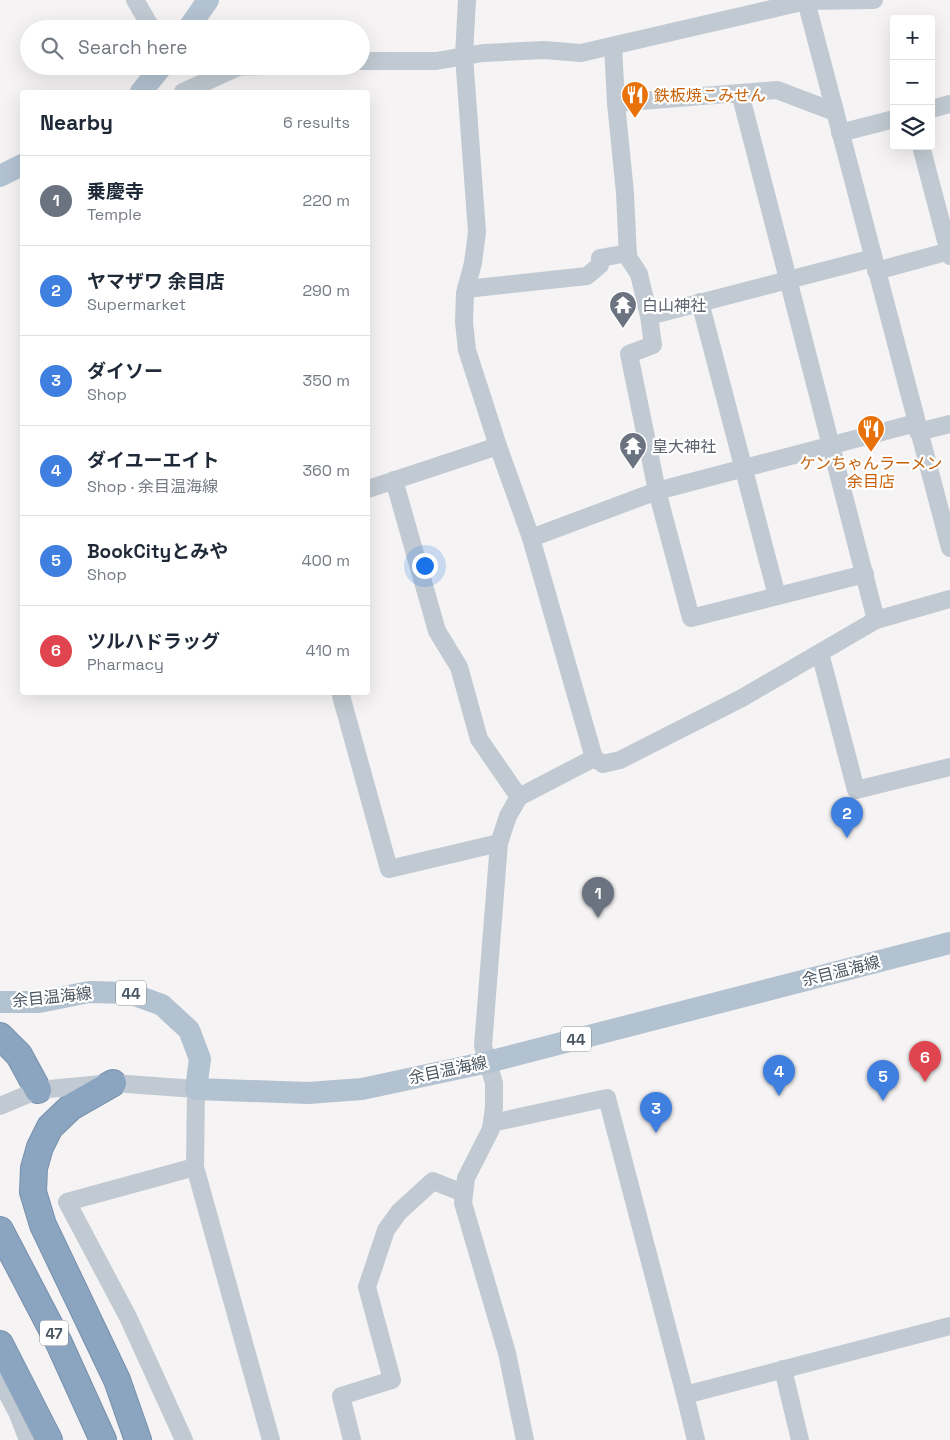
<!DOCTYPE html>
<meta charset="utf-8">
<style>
body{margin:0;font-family:"Space Grotesk","Noto Sans JP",sans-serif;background:#f2f2f3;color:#1f2937}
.controls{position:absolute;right:15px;top:15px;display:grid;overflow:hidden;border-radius:5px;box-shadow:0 5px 20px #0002}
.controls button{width:45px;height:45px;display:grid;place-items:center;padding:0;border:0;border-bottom:1px solid #e0e1e3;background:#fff;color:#1f2937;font:25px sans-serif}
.you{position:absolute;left:424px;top:565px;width:18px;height:18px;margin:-12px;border:4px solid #fff;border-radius:50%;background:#1a73e8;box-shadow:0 0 0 8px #1a73e833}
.badge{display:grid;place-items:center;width:32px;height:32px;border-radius:50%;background:#ea580c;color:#fff;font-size:16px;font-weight:700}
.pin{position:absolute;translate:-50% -41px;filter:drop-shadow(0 1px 2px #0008)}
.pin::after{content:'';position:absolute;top:26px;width:18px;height:15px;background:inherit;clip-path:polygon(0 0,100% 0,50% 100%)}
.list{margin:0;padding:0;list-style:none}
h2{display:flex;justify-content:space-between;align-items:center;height:65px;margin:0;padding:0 20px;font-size:21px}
h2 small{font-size:16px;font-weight:400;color:#747a83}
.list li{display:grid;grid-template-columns:32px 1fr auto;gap:15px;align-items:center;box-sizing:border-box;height:90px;padding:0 20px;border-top:1px solid #e0e1e3}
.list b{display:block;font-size:19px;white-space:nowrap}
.list p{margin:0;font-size:16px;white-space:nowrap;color:#747a83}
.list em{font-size:16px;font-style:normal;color:#747a83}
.icon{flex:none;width:28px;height:28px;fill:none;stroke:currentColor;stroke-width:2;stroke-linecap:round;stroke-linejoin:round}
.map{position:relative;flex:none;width:950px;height:1440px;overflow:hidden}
.search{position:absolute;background:#fff;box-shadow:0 5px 20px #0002;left:20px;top:20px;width:350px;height:55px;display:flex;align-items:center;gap:12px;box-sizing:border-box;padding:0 18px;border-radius:28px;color:#747a83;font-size:19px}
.panel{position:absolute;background:#fff;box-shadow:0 5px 20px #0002;left:20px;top:90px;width:350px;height:605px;border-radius:5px}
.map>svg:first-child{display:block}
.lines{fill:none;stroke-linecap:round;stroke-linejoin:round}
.highway-casing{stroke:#7690ad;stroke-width:28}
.minor{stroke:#c1cad2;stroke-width:18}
.major{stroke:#b3c2d1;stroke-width:22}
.highway{stroke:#8ba5c1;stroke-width:26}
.labels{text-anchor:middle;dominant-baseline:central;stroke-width:4.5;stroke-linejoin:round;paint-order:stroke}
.shield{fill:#fff;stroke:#808990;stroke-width:1}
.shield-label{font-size:15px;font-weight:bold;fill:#4a5661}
.food-label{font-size:16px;fill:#c56008;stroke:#fff;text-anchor:start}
.worship-label{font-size:16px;fill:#5b616d;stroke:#fff;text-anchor:start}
.street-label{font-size:16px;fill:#4a5661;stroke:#fff}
</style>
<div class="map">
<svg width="950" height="1440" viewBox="0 0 950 1440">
<rect width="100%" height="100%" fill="#f5f3f3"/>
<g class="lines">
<defs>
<g id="highway">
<path d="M0 1036 19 1055 38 1090"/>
<path d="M113 1083 71 1107 50 1127 40 1147 34 1168 33 1192 43 1225 117 1380 138 1440"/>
<path d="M0 1230 59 1343 103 1440"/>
<path d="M0 1344 49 1440"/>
</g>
</defs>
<use href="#highway" class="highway-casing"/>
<g class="minor">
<path d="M135 0 152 29"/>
<path d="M467 0 464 56 477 232 473 263 465 293 464 322 467 350 498 446 531 538 594 758 603 764 620 760 742 698 876 620 950 599"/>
<path d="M806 1 950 548"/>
<path d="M613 46 616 103 740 93 876 620"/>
<path d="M361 61H436L483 53 544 50 581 53 806 1 874 0"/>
<path d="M226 67 261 66"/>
<path d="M183 92 236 68"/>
<path d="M740 93 777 90 835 112"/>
<path d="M616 103 625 193 628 257 639 274 649 316"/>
<path d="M931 109 950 104"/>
<path d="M840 133 894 119"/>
<path d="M921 146 950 256"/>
<path d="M876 271 950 251"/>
<path d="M466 289 587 276 600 265V258L628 253"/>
<path d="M700 302 777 596"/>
<path d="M918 432 950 424"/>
<path d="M394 480 437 631 459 667 479 739 519 797"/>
<path d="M368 489 498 446"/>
<path d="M531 538 657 491 916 423"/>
<path d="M865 574 691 618 657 491 629 354 653 345 649 316 873 258"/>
<path d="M820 653 856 790 950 767"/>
<path d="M340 692 389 869 499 843"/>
<path d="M0 1106 38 1090 113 1083 196 1089 195 1167 271 1440"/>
<path d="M492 1123 607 1098 685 1395"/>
<path d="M783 1369 800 1440"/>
<path d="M0 1380 17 1412 28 1440"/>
<path d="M184 1440 128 1317 67 1202 195 1167"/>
<path d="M352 1440 341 1396 392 1380 367 1287 386 1230 399 1212 433 1181 463 1193"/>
<path d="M525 1440 507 1353 463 1203 466 1178 491 1129 494 1107V1083L483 1046 499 843 508 816 519 797 594 758"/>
<path d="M696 1440 685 1395 950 1326"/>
</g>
<g class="major">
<path d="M188 29 208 0"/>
<path d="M141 92 162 66"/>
<path d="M0 176 22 165"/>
<path d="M0 1002H39L89 992 129 993 162 1005 189 1030 200 1059 196 1089 308 1093 362 1089 488 1062 950 943"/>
</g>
<use href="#highway" class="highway"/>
</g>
<defs>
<symbol id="restaurant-pin" viewBox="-11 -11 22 30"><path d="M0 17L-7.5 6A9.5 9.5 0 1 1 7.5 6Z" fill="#e8710a" stroke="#fff"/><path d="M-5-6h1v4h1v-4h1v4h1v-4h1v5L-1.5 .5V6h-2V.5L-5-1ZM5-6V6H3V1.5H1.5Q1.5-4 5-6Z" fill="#fff"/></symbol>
<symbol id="temple-pin" viewBox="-11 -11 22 30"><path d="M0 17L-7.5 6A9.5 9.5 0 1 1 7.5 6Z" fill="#6b7280" stroke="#fff"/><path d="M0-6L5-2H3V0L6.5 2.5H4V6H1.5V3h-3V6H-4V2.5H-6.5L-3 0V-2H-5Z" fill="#fff"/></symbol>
</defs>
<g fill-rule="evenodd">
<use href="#restaurant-pin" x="619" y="79" width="32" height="43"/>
<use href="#temple-pin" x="607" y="289" width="32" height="43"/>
<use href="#restaurant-pin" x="855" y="413" width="32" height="43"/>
<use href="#temple-pin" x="617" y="430" width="32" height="43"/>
</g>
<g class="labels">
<g class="shield">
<rect x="116" y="980.5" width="30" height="25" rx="4"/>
<rect x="561" y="1026.5" width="30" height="25" rx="4"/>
<rect x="40" y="1320.5" width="28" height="25" rx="4"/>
</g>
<g class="shield-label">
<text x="131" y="993">44</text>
<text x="576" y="1039">44</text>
<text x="54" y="1333">47</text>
</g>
<g class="food-label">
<text x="654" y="95">鉄板焼こみせん</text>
<text x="871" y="463" text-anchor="middle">ケンちゃんラーメン<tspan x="871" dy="18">余目店</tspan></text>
</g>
<g class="worship-label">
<text x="642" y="305">白山神社</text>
<text x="652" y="446">皇大神社</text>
</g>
<g class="street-label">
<text transform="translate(841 971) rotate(-14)">余目温海線</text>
<text transform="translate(52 997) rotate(-6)">余目温海線</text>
<text transform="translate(448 1070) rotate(-12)">余目温海線</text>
</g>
</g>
</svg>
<div class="controls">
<button>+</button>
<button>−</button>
<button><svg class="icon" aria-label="layers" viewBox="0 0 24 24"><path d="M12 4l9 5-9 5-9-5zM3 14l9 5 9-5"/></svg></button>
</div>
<div class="you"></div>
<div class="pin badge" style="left:598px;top:918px;background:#6b7280">1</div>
<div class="pin badge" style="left:847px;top:838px;background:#3f7fe0">2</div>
<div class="pin badge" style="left:656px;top:1133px;background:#3f7fe0">3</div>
<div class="pin badge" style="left:779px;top:1096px;background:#3f7fe0">4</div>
<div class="pin badge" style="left:883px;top:1101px;background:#3f7fe0">5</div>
<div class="pin badge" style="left:925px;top:1082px;background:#e0444e">6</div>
<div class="search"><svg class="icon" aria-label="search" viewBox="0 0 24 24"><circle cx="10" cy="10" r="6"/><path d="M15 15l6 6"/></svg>Search here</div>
<section class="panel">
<h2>Nearby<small>6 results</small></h2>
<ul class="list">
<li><span class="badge" style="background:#6b7280">1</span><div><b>乗慶寺</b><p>Temple</p></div><em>220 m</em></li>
<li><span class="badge" style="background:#3f7fe0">2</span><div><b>ヤマザワ 余目店</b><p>Supermarket</p></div><em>290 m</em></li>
<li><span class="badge" style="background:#3f7fe0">3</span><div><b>ダイソー</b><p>Shop</p></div><em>350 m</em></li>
<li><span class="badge" style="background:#3f7fe0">4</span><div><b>ダイユーエイト</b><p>Shop · 余目温海線</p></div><em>360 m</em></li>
<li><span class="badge" style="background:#3f7fe0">5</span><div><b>BookCityとみや</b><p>Shop</p></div><em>400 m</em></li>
<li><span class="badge" style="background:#e0444e">6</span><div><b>ツルハドラッグ</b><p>Pharmacy</p></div><em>410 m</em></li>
</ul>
</section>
</div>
